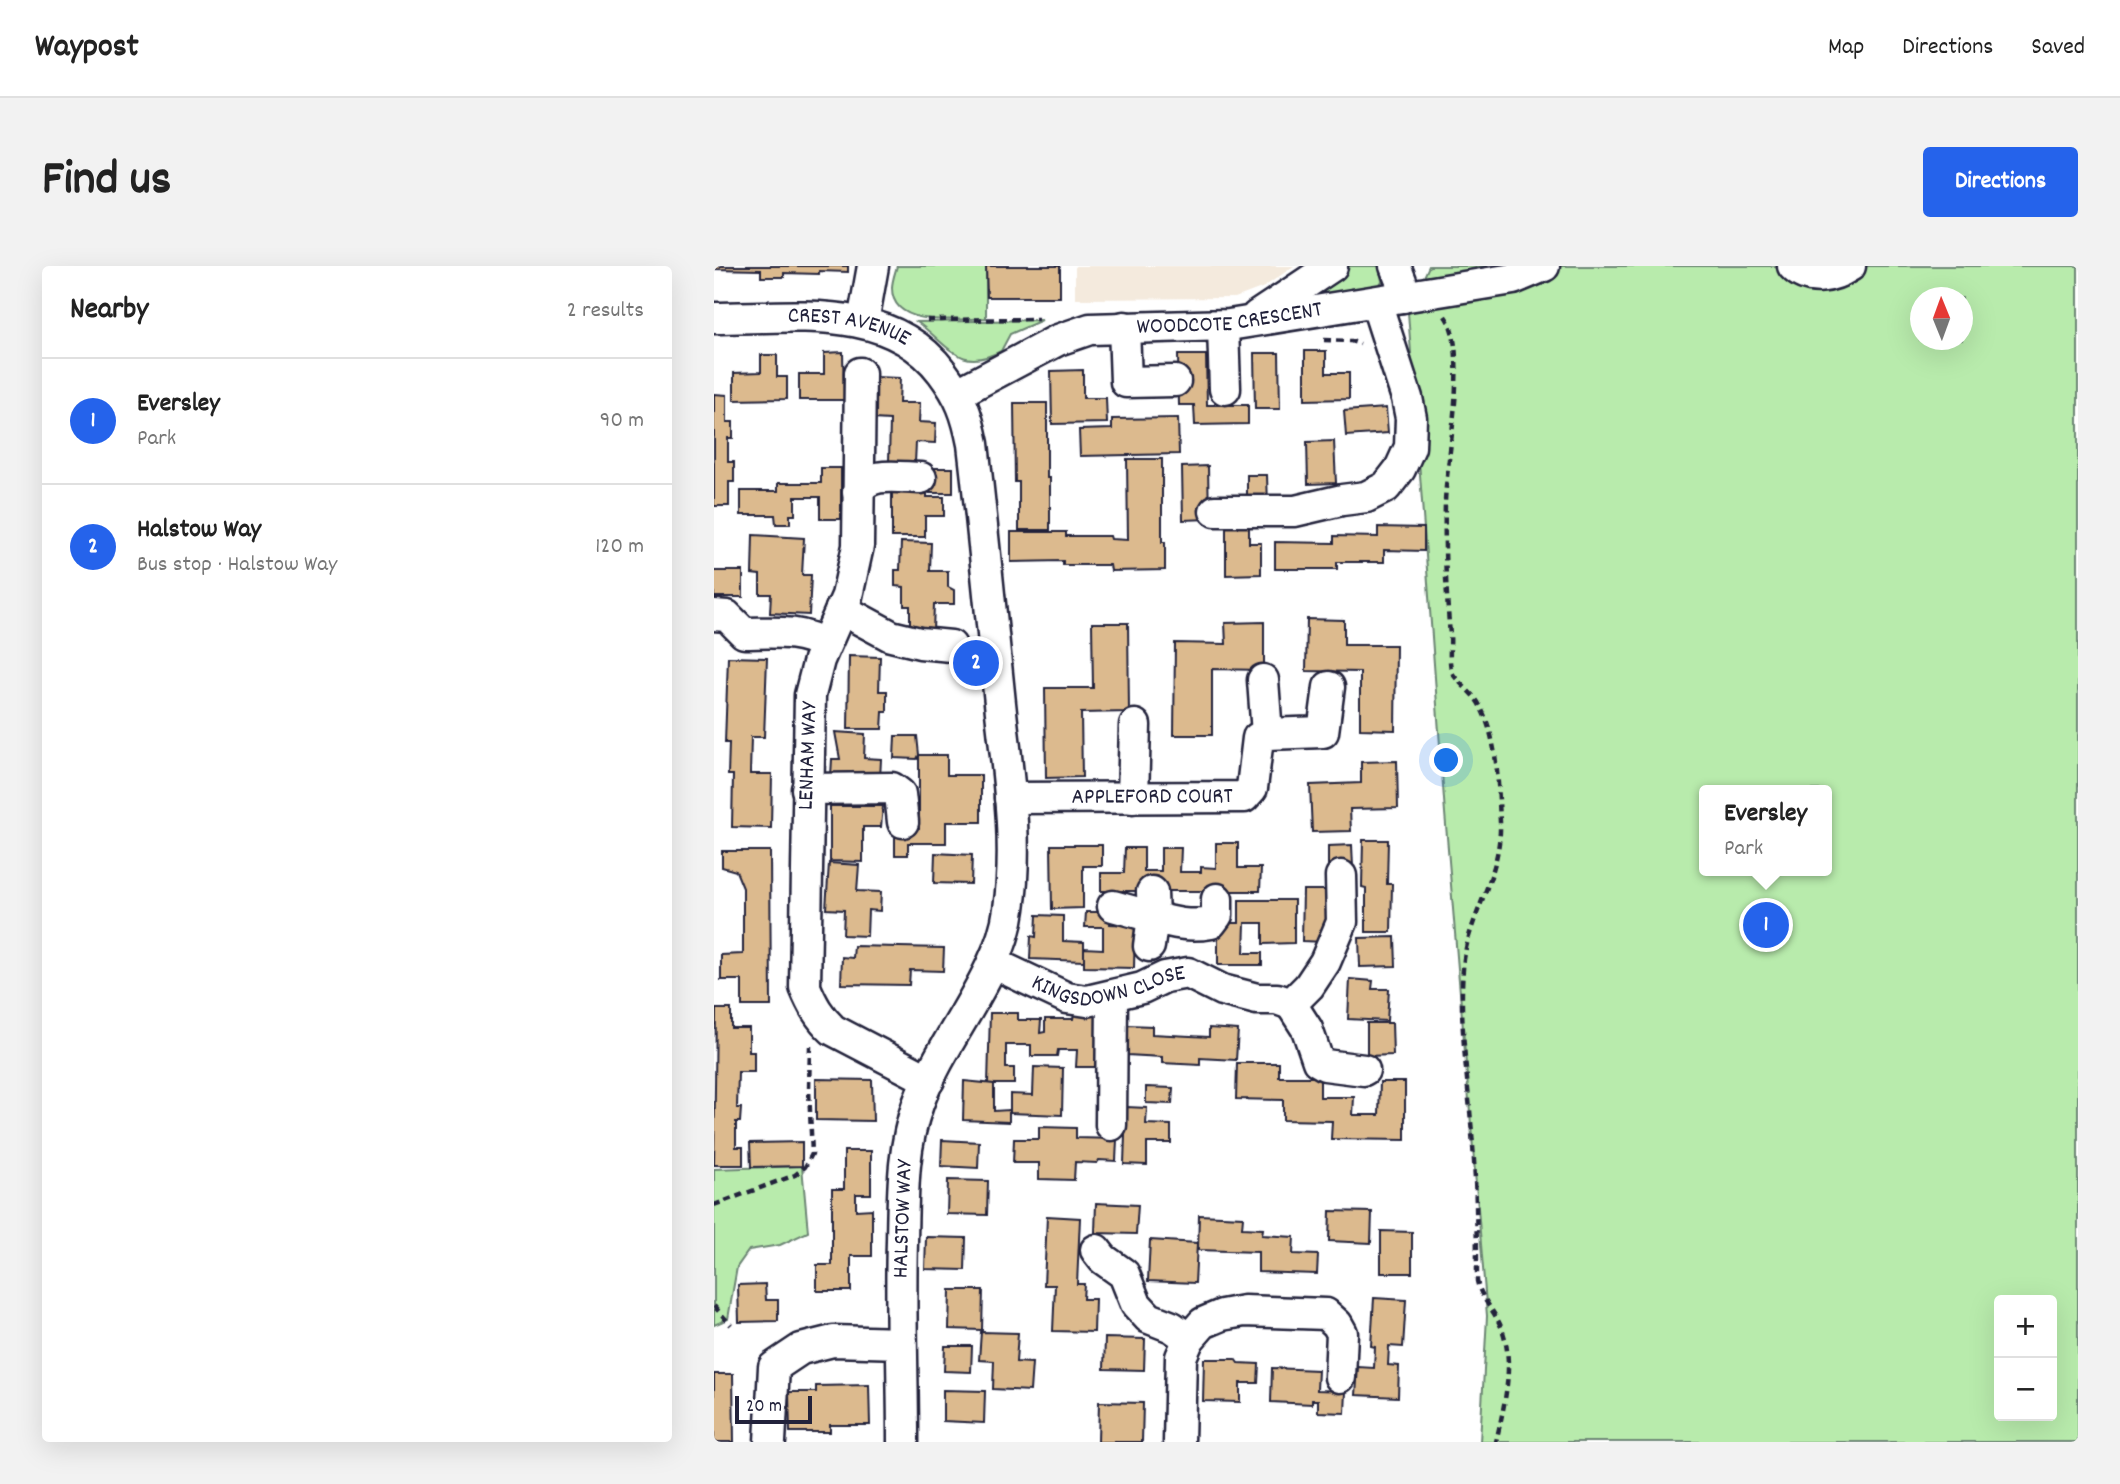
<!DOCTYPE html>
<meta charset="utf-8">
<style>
body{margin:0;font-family:Dekko,sans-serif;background:#f2f2f2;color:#222}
.controls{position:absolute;right:21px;bottom:21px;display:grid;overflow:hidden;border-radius:7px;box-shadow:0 7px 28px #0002}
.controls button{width:63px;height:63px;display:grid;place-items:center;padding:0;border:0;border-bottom:2px solid #e0e0e0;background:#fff;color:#222;font:35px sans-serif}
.compass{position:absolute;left:1196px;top:21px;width:63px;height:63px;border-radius:50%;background:#fff;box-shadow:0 7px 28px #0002;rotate:359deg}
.scale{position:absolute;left:21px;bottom:18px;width:77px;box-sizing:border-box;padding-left:7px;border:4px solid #22223b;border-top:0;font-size:19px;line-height:24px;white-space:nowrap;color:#22223b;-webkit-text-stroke:5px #fff;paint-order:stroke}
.you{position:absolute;left:733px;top:495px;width:24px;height:24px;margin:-18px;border:5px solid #fff;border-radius:50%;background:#1a73e8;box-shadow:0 0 0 10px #1a73e833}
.badge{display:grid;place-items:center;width:46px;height:46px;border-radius:50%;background:#2563eb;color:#fff;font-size:23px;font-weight:700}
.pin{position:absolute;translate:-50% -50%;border:4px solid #fff;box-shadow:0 2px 7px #0006}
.popup{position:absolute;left:985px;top:519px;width:133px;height:91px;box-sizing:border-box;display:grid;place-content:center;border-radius:7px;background:#fff;filter:drop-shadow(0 2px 5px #0005);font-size:23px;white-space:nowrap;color:#767676}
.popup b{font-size:26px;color:#222}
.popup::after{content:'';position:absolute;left:50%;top:100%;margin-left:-14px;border:14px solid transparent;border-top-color:#fff}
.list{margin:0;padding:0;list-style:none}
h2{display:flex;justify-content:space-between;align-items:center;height:91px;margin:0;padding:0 28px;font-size:30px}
h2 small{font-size:23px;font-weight:400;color:#767676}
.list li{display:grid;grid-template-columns:46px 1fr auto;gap:21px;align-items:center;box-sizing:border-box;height:126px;padding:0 28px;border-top:2px solid #e0e0e0}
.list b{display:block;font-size:26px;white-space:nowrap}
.list p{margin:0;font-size:23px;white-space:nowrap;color:#767676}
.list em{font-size:23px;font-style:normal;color:#767676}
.map{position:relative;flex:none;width:1364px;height:1176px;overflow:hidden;border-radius:7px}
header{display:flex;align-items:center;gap:42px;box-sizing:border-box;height:98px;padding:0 35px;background:#fff;border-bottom:2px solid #e0e0e0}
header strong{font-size:33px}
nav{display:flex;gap:38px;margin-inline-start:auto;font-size:24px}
.intro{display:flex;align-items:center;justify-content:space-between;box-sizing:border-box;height:168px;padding:0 42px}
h1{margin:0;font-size:49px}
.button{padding:18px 32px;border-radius:7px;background:#2563eb;color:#fff;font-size:24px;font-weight:700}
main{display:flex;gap:42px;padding:0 42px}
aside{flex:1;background:#fff;border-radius:7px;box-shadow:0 7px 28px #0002}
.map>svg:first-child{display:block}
.built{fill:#f4eadd}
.green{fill:#b8ebac;stroke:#6d8674;stroke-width:2;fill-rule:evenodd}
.building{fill:#dcba8e;stroke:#22223b;stroke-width:2}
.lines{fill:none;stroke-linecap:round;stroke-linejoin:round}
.minor-casing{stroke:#22223b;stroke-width:35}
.path{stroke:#22223b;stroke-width:4.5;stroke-dasharray:7 5;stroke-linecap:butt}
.minor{stroke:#fff;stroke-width:30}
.labels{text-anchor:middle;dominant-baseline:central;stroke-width:6;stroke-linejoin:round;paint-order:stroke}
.street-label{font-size:23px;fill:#22223b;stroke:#fff}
</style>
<header>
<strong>Waypost</strong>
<nav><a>Map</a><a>Directions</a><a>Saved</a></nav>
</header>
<div class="intro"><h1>Find us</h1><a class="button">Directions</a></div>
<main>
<aside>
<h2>Nearby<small>2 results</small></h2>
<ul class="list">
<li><span class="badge">1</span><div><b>Eversley</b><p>Park</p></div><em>90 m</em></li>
<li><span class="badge">2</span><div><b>Halstow Way</b><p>Bus stop · Halstow Way</p></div><em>120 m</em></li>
</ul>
</aside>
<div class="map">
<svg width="1364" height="1176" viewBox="0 0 1364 1176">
<rect width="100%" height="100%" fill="#fff"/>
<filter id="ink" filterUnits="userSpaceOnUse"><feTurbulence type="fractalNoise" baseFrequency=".0143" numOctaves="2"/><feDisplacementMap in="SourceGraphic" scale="14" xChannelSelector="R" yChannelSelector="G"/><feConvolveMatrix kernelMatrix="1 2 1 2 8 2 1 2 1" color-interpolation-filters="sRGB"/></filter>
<g filter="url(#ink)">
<path class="built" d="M361 0H580L550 21 521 32 361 33Z"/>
<g class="green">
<path d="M183 0H272V52C245 53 178 63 178 22 178 15 181 7 183 0Z"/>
<path d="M634 0H665L668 15 664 21 586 33Z"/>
<path d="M715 0H1364V1176H766L773 1050 731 547 694 46ZM1206 32H1248V74H1206ZM991 524H1113V605H991ZM1285 1034H1338V1150H1285Z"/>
<path d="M328 54 296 68 287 85C245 107 235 79 203 56Z"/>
<path d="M88 900 94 966 66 979 35 984 23 1001 14 1053 0 1059V903Z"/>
</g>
<g class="building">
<path d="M0 0H134V6L105 5V8L70 7V11H47V4L0 3Z"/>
<path d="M272 0H346V31H273Z"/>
<path d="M591 85H612V107H635V133L591 134Z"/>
<path d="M129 86 130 134H85V108H110V87Z"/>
<path d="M540 87H565L566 143H541Z"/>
<path d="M47 89H63V111H73V133L20 134V107L47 106Z"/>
<path d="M464 89H492L493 139H534V158L481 159 480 139H465Z"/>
<path d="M369 104V132H392L393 157 338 158 337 105Z"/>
<path d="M160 111 186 112 185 137H206L205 156 222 157 221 177 202 176 201 197H175L176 154 159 153Z"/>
<path d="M0 128 13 129V156H19V172H14V196H20V216H15V240H0Z"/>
<path d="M300 137H333V212H336V264H305V216H301Z"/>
<path d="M672 142 674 167 632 170 630 145Z"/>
<path d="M464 152 465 188 366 190 365 164 398 163V153Z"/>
<path d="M620 175 622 217 594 218 593 176Z"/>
<path d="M413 193H448V276H451V304L397 305 396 299H349V295L297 296V266H352V270H396L397 273 414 274Z"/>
<path d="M494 200 495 253 469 254 468 201Z"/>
<path d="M107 202H127V253H106V231H81V249H76V258H62L61 249H27V225H64V217H107Z"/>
<rect x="216" y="202" width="23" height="25"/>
<path d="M533 209H553L554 239 533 240Z"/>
<path d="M178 224H213V231H230V250H211V271H178Z"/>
<path d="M535 253V277H547V308L512 309V254Z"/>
<path d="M664 261 710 262V285L670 284V296H623V303H561V276L620 277V270L664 271Z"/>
<path d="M39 269 90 272 88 309H97L95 349 56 347 57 328H46V309L38 308Z"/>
<path d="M187 276 217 277 216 305H234V321L240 324V338H220L219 365H196V340H190V321L181 320V304H186Z"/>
<rect x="0" y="305" width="29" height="26"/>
<path d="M593 353 630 354V379H682L681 464 646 463V406L592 405Z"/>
<path d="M550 356V404L498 403V469H460L461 377 512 378 511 357Z"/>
<path d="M378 357H414L415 446 367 447 368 511 332 512 331 422H379Z"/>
<path d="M135 390 166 391 165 425H173V446H169L168 463H134Z"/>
<path d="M14 391 53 392 50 471H37L36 508H58L57 562 18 561 19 509H14L15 477H11Z"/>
<path d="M121 466 151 468 150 492 167 493 166 513 117 510 118 493H126Z"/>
<path d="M181 470H203L205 489 203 493 180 492Z"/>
<path d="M205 489H233V509H267V556H232V577H194V589H181V562H205Z"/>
<path d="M683 495 684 542 636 543 637 565 598 566 596 519 647 517V496Z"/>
<path d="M116 540H169L167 561H149V596L116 595Z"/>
<path d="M649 574H674L673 618H678L677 666H652V622L648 621Z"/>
<path d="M502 577H524V602H547L546 625H387V607H410L411 582H430V605H447V582H467L466 606H487V601L502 602Z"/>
<path d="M337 579H388V600H369V642L338 643Z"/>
<path d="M638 579 639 601 614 602V580Z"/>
<path d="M8 585H56L57 740H28V714H7V689L29 688V622L22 605 8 601Z"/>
<path d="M221 587 258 589 257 618 220 617Z"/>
<path d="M115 597 145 599 143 625 167 626 166 645 154 644 153 670 129 669 130 644 112 643Z"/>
<path d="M589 624H613L612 676 588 675Z"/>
<path d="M525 634H580V677L549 678V657H531L530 687H548V699H504V657H525Z"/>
<path d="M372 646H397L396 658 421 659 420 702 370 701V682L389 683V661H371Z"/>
<path d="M323 649 349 650V675L370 676V695L316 693 317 670 322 671Z"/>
<path d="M681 671 682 700 646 701 645 672Z"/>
<path d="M140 680 230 682 229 705 196 704 195 719 127 718 128 691 139 692Z"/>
<path d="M636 713 659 715 658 723H675L673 755 634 753Z"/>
<path d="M2 743H17V762H35V786H40V806H24L23 842H27L26 856H22V881H29V899H0Z"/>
<path d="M276 747H304V754H327L326 767 331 766V753H359L360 748 386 749 385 801H362L363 784H344L343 790H317V779H292V802H300V818H274Z"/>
<path d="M653 757H678L679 789 653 790Z"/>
<path d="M414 759 438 760V768L495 771V762L524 764 522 794 486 792V799L448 797V791L413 789Z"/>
<path d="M523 797H565V811H606V831H640L639 849H665L666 816H691V874L617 873 618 855 569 854V834L522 833Z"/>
<path d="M320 801 349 802 348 849 296 847V828L319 829Z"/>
<path d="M102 813 158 814 159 855 102 854Z"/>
<path d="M250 815 280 818V845L295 844V856L249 854Z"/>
<path d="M432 821 459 822 458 838 432 837Z"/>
<path d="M412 841 433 842 432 858 457 859V877H433V899L410 898Z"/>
<path d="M325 861 362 862V872L403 873 402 895 385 894 383 897 361 896 360 914 325 913V897H299L300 873H325Z"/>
<path d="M228 874 265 876 264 902 227 900Z"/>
<path d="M88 876V900L37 901 36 877Z"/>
<path d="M130 885H157V928H142V944L158 943V990H137V1025H103V999H118V923H130Z"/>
<path d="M234 914 274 915 273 949 233 948Z"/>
<path d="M382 937 424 939 422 968 381 967Z"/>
<path d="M616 945 658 946 657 977 615 975Z"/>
<path d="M485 949 529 951 528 962 549 963 548 969 580 971 579 988 604 989 603 1008 544 1006V986L484 984Z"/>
<path d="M333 950 366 952 363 1018H370L369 1033H381L380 1066 339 1065 341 1019H330Z"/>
<path d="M667 965 698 966V1007H667Z"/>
<path d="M212 971 252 972 251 1004 211 1003Z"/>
<path d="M436 974 483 977 481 1017 434 1015Z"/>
<path d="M51 1018 52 1034H64V1055L25 1056 24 1019Z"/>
<path d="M236 1024H269L268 1064 235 1063Z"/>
<path d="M660 1032 692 1034 689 1081 675 1080 674 1099 685 1100 684 1131 642 1129 644 1101 660 1102 661 1081 657 1080Z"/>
<path d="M267 1066 304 1067 302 1096 318 1097 316 1125 279 1123 280 1095 265 1094Z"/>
<path d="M391 1072 431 1073 430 1104 390 1103Z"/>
<path d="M231 1080H258L257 1106 230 1105Z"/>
<path d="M490 1093H521L524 1097 545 1098 544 1117H526V1136L489 1135Z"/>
<path d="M558 1102 604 1104 603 1124 632 1125 631 1147 604 1146V1134H598V1138L557 1136Z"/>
<path d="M0 1108H19L20 1176H0Z"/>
<path d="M155 1119 156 1159H116V1166H76L75 1126H102V1120Z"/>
<path d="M229 1124 271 1125 270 1157 229 1155Z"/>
<path d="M385 1136 429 1137 428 1176H384Z"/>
</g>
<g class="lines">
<defs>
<g id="minor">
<path d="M681 0 687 15 689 31"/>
<path d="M1079 0C1095 17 1119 11 1136 0"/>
<path d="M543 50 618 0"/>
<path id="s1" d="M0 52C79 52 175 36 228 106 247 131 253 148 259 178 269 264 277 350 286 437 293 504 305 574 295 643 287 709 227 774 204 838 188 882 189 929 188 975 186 1042 189 1109 189 1176"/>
<path d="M149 56 159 0"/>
<path d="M509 60 511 123"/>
<path d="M410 61 412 116 461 115"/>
<path d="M146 107 144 280 133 330 105 394 96 429 91 721C98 738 105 751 119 764L215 814"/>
<path id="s2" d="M244 127 344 74 376 63 515 59 799 13 830 0"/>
<path d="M144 226C155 204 186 212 207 212"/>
<path d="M501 245H581L628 234 652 231 672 221 686 203 696 181 697 152 693 132 662 36"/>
<path d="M127 343 177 370 206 377 237 380"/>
<path d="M0 349 13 350 30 367C57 367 88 363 110 379"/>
<path d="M549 414 553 468"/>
<path d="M93 523 178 522 186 528 189 556"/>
<path id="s3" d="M296 532 530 531 538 522 544 472 553 468 609 466 615 421"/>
<path d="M419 532 421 459"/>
<path d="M399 640 439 651 438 626"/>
<path d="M435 680 439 651C459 657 476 661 497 657L503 649V633"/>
<path id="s4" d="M279 697 353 732 373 735 428 722 451 711 474 707 508 724 543 733H563L577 738 595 720 611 696 628 656 627 610"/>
<path d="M577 738 593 763 604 795 611 799 650 804"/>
<path d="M397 859 398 730"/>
<path d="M382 984 389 993 410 1008 422 1038 435 1052 458 1061 475 1073"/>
<path d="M56 1176 60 1101 87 1083 119 1075 187 1077"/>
<path d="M465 1176 467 1091 475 1073 489 1057 508 1049 530 1045 612 1048 623 1058 628 1067 626 1111"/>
</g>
</defs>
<use href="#minor" class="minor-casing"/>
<g class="path">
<path d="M731 50C756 84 732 192 731 237 730 281 732 325 736 369 737 380 734 395 738 406 741 414 759 427 765 438 784 473 784 517 786 556 788 611 752 652 749 703 745 754 753 806 757 856 762 909 763 962 763 1015 767 1033 781 1045 788 1063 801 1099 790 1140 782 1176"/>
<path d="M213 54 324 53"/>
<path d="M610 74 637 75 646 78"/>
<path d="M0 939 81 909 91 901 98 888 95 824 96 780"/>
<path d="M0 1040 17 1059"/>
</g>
<use href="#minor" class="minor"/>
</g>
</g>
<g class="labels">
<g class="street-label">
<text stroke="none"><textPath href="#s2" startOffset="287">WOODCOTE CRESCENT</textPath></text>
<text stroke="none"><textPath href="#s1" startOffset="136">CREST AVENUE</textPath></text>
<text transform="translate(95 490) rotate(-88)">LENHAM WAY</text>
<text stroke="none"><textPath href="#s3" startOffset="142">APPLEFORD COURT</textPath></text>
<text stroke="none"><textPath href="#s4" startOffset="124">KINGSDOWN CLOSE</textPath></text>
<text transform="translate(190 953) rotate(-88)">HALSTOW WAY</text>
</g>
</g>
</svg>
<div class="controls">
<button>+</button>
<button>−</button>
</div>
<svg class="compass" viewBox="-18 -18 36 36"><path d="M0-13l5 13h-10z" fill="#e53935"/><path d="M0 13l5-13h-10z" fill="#767676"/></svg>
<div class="scale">20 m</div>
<div class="you"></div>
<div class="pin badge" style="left:1052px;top:659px">1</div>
<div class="popup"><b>Eversley</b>Park</div>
<div class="pin badge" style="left:262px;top:397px">2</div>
</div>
</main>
